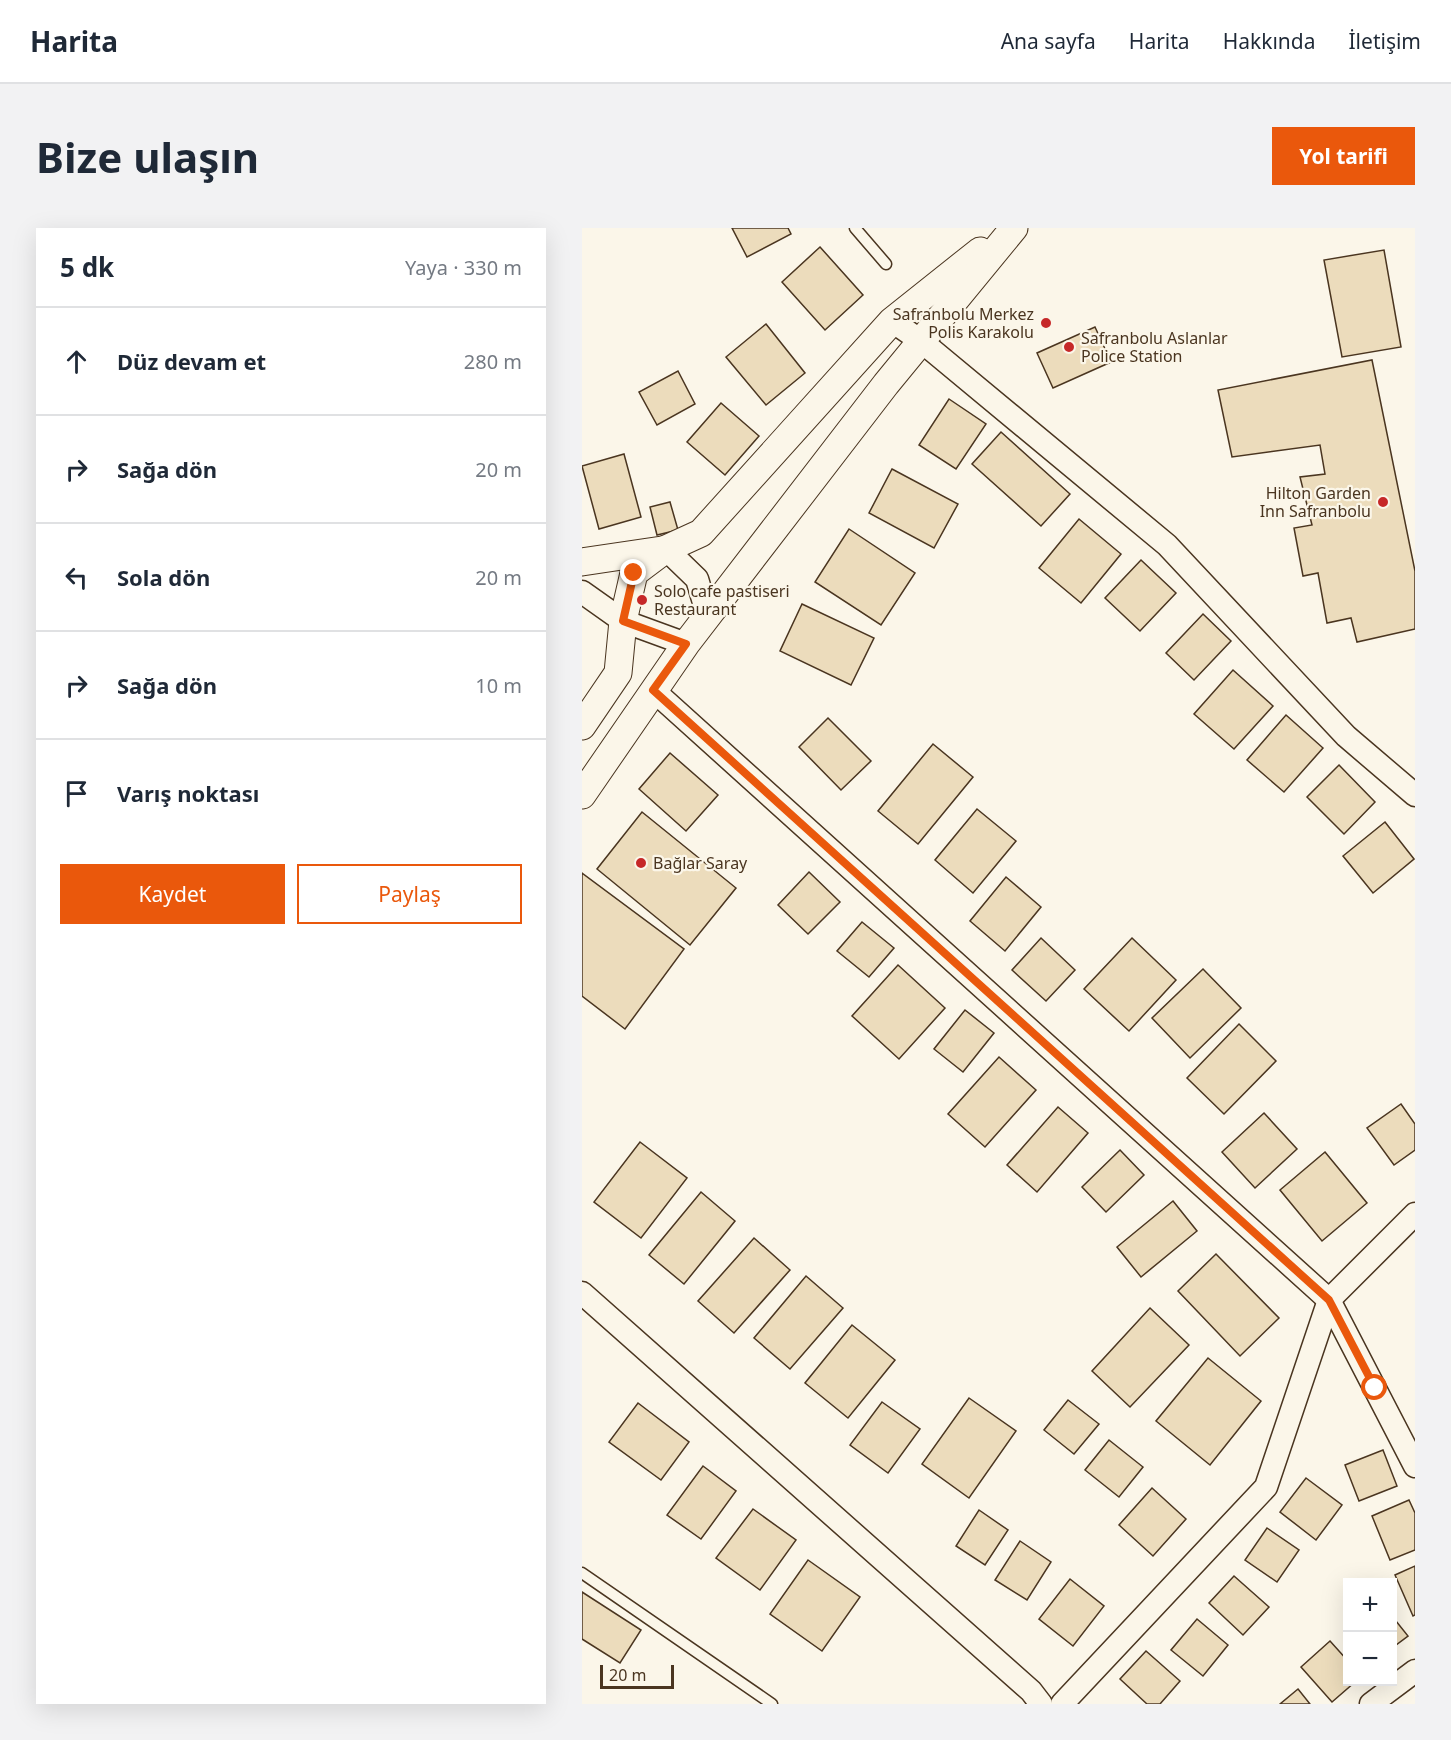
<!DOCTYPE html>
<html lang="tr">
<meta charset="utf-8">
<style>
body{margin:0;font-family:"Noto Sans",sans-serif;background:#f2f2f3;color:#1f2937}
.controls{position:absolute;right:18px;bottom:18px;display:grid;overflow:hidden;border-radius:0px;box-shadow:0 6px 24px #0002}
.controls button{width:54px;height:54px;display:grid;place-items:center;padding:0;border:0;border-bottom:2px solid #e0e1e3;background:#fff;color:#1f2937;font:30px sans-serif}
.scale{position:absolute;left:18px;bottom:15px;width:74px;box-sizing:border-box;padding-left:6px;border:3px solid #4a3520;border-top:0;font-size:16px;line-height:21px;white-space:nowrap;color:#4a3520;-webkit-text-stroke:4px #fbf6e9;paint-order:stroke}
.stop{position:absolute;width:18px;height:18px;margin:-14px;border:4px solid #ea580c;border-radius:50%;background:#fff}
.stop.end{background:#ea580c;border-color:#fff;box-shadow:0 2px 6px #0008}
.list{margin:0;padding:0;list-style:none}
h2{display:flex;justify-content:space-between;align-items:center;height:78px;margin:0;padding:0 24px;font-size:26px}
h2 small{font-size:20px;font-weight:400;color:#747a83}
.list li{display:grid;grid-template-columns:39px 1fr auto;gap:18px;align-items:center;box-sizing:border-box;height:108px;padding:0 24px;border-top:2px solid #e0e1e3}
.list b{display:block;font-size:22px;white-space:nowrap}
.list em{font-size:20px;font-style:normal;color:#747a83}
.actions{display:flex;gap:12px;padding:18px 24px}
.actions a{flex:1;padding:14px 0;border:2px solid #ea580c;border-radius:0px;text-align:center;font-size:21px;color:#ea580c}
.actions .main{background:#ea580c;color:#fff}
.icon{flex:none;width:33px;height:33px;fill:none;stroke:currentColor;stroke-width:2;stroke-linecap:round;stroke-linejoin:round}
.map{position:relative;flex:none;width:833px;height:1476px;overflow:hidden;border-radius:0px}
header{display:flex;align-items:center;gap:36px;box-sizing:border-box;height:84px;padding:0 30px;background:#fff;border-bottom:2px solid #e0e1e3}
header strong{font-size:28px}
nav{display:flex;gap:33px;margin-inline-start:auto;font-size:21px}
.intro{display:flex;align-items:center;justify-content:space-between;box-sizing:border-box;height:144px;padding:0 36px}
h1{margin:0;font-size:42px}
.button{padding:15px 27px;border-radius:0px;background:#ea580c;color:#fff;font-size:21px;font-weight:700}
main{display:flex;gap:36px;padding:0 36px}
aside{flex:1;background:#fff;border-radius:0px;box-shadow:0 6px 24px #0002}
.map>svg:first-child{display:block}
.building{fill:#ecdcbc;stroke:#4a3520;stroke-width:1.5}
.lines{fill:none;stroke-linecap:round;stroke-linejoin:round}
.service-casing{stroke:#4a3520;stroke-width:13}
.minor-casing{stroke:#4a3520;stroke-width:25}
.tertiary-casing{stroke:#4a3520;stroke-width:29}
.service{stroke:#fbf6e9;stroke-width:10}
.minor{stroke:#fbf6e9;stroke-width:22}
.tertiary{stroke:#fbf6e9;stroke-width:27}
.route{stroke:#ea580c;stroke-width:8}
.poi-dot{fill:#c62828;stroke:#fbf6e9;stroke-width:2}
.labels{text-anchor:middle;dominant-baseline:central;stroke-width:4.5;stroke-linejoin:round;paint-order:stroke}
.poi-label{font-size:16px;fill:#4a3520;stroke:#fbf6e9;text-anchor:start}
</style>
<header>
<strong>Harita</strong>
<nav><a>Ana sayfa</a><a>Harita</a><a>Hakkında</a><a>İletişim</a></nav>
</header>
<div class="intro"><h1>Bize ulaşın</h1><a class="button">Yol tarifi</a></div>
<main>
<aside>
<h2>5 dk<small>Yaya · 330 m</small></h2>
<ul class="list">
<li><svg class="icon" aria-label="ahead" viewBox="0 0 24 24"><path d="M12 20V5M6 11l6-6 6 6"/></svg><div><b>Düz devam et</b></div><em>280 m</em></li>
<li><svg class="icon" aria-label="right" viewBox="0 0 24 24"><path d="M7 20v-9h11M14 6l5 5-5 5"/></svg><div><b>Sağa dön</b></div><em>20 m</em></li>
<li><svg class="icon" aria-label="left" viewBox="0 0 24 24"><path d="M17 20v-9H6M10 6l-5 5 5 5"/></svg><div><b>Sola dön</b></div><em>20 m</em></li>
<li><svg class="icon" aria-label="right" viewBox="0 0 24 24"><path d="M7 20v-9h11M14 6l5 5-5 5"/></svg><div><b>Sağa dön</b></div><em>10 m</em></li>
<li><svg class="icon" aria-label="arrive" viewBox="0 0 24 24"><path d="M6 21V4h12l-3 4 3 4H6"/></svg><div><b>Varış noktası</b></div></li>
</ul>
<div class="actions"><a class="main">Kaydet</a><a>Paylaş</a></div>
</aside>
<div class="map">
<svg width="833" height="1476" viewBox="0 0 833 1476">
<rect width="100%" height="100%" fill="#fbf6e9"/>
<g class="building">
<path d="M150 0H206L209 6 165 29Z"/>
<path d="M238 19 281 67 243 102 200 54Z"/>
<path d="M802 22 819 119 760 129 742 32Z"/>
<path d="M184 96 223 145 184 177 144 129Z"/>
<path d="M513 99 529 134 471 160 455 125Z"/>
<path d="M790 132 833 343V401L775 414 769 390 745 395 736 345 721 348 712 300 730 297 718 249 743 246 738 217 650 229 636 162Z"/>
<path d="M96 143 113 176 75 197 57 164Z"/>
<path d="M367 171 404 196 374 241 337 217Z"/>
<path d="M139 175 177 208 143 247 105 214Z"/>
<path d="M419 204 488 266 459 298 390 236Z"/>
<path d="M42 226 59 289 17 301 0 238Z"/>
<path d="M310 241 376 276 352 320 287 285Z"/>
<path d="M88 274 96 302 75 307 68 279Z"/>
<path d="M497 291 539 326 499 375 457 340Z"/>
<path d="M267 301 333 345 299 397 233 354Z"/>
<path d="M559 332 594 365 558 403 523 370Z"/>
<path d="M220 376 292 410 269 457 198 423Z"/>
<path d="M621 386 649 413 612 452 584 425Z"/>
<path d="M651 442 691 478 652 521 612 486Z"/>
<path d="M704 487 741 520 702 564 665 532Z"/>
<path d="M246 490 289 533 259 562 217 519Z"/>
<path d="M351 516 391 549 336 616 296 583Z"/>
<path d="M88 525 136 567 104 603 57 561Z"/>
<path d="M757 537 793 574 762 606 725 569Z"/>
<path d="M395 581 434 613 391 665 353 632Z"/>
<path d="M60 584 154 660 108 717 15 641Z"/>
<path d="M803 594 832 631 791 665 761 628Z"/>
<path d="M227 644 258 674 226 706 196 677Z"/>
<path d="M0 645 102 721 43 801 0 768Z"/>
<path d="M424 649 459 679 423 723 388 693Z"/>
<path d="M280 694 312 720 287 749 255 723Z"/>
<path d="M459 710 493 742 464 773 430 742Z"/>
<path d="M550 710 594 752 547 803 502 761Z"/>
<path d="M316 737 363 780 317 831 270 788Z"/>
<path d="M621 741 659 780 608 830 570 790Z"/>
<path d="M383 782 412 805 381 844 352 821Z"/>
<path d="M657 796 694 833 642 886 605 850Z"/>
<path d="M417 829 454 862 403 919 366 886Z"/>
<path d="M819 876 833 896V922L812 937 785 900Z"/>
<path d="M476 879 506 905 455 964 425 937Z"/>
<path d="M682 885 715 921 673 960 640 924Z"/>
<path d="M58 914 105 950 59 1010 12 974Z"/>
<path d="M538 922 562 947 524 984 500 959Z"/>
<path d="M743 924 785 975 740 1013 698 962Z"/>
<path d="M119 964 153 993 102 1056 67 1027Z"/>
<path d="M591 973 615 1003 559 1049 535 1019Z"/>
<path d="M172 1010 208 1042 152 1105 116 1073Z"/>
<path d="M634 1026 697 1090 658 1128 596 1063Z"/>
<path d="M224 1048 261 1080 208 1141 172 1110Z"/>
<path d="M568 1080 607 1117 548 1179 510 1143Z"/>
<path d="M270 1097 313 1132 266 1190 223 1155Z"/>
<path d="M626 1130 679 1173 628 1237 574 1193Z"/>
<path d="M387 1170 434 1203 387 1270 340 1236Z"/>
<path d="M486 1172 517 1196 492 1226 462 1202Z"/>
<path d="M300 1174 338 1201 306 1245 268 1217Z"/>
<path d="M56 1175 107 1214 79 1252 27 1214Z"/>
<path d="M527 1212 561 1239 537 1269 503 1242Z"/>
<path d="M801 1222 815 1258 777 1273 763 1237Z"/>
<path d="M121 1238 154 1263 119 1311 85 1287Z"/>
<path d="M724 1250 760 1277 734 1312 698 1284Z"/>
<path d="M570 1260 604 1291 571 1328 537 1297Z"/>
<path d="M827 1272 833 1285V1322L808 1332 790 1288Z"/>
<path d="M171 1281 214 1312 178 1362 134 1330Z"/>
<path d="M397 1282 426 1302 403 1337 374 1318Z"/>
<path d="M685 1300 717 1322 695 1354 663 1332Z"/>
<path d="M438 1313 469 1334 445 1372 413 1352Z"/>
<path d="M226 1332 278 1369 240 1423 188 1386Z"/>
<path d="M833 1338V1387L831 1388 813 1347Z"/>
<path d="M652 1348 687 1379 661 1407 627 1375Z"/>
<path d="M488 1351 522 1378 491 1418 457 1391Z"/>
<path d="M0 1364 59 1402 38 1435 0 1411Z"/>
<path d="M810 1388 826 1408 810 1420Z"/>
<path d="M615 1391 646 1417 621 1448 589 1422Z"/>
<path d="M748 1413 766 1433V1454H773L750 1474 719 1439Z"/>
<path d="M564 1423 598 1453 578 1476H565L538 1451Z"/>
<path d="M716 1461 728 1476H698Z"/>
</g>
<g class="lines">
<defs>
<g id="service">
<path d="M273 0 304 36"/>
<path d="M0 1345 190 1476"/>
</g>
<g id="minor">
<path d="M310 93 339 113 585 317 764 508 833 567"/>
<path d="M84 321 115 351 126 388"/>
<path d="M0 364 41 393 104 416"/>
<path d="M71 462 747 1072 833 1238"/>
<path d="M0 1065 449 1463 459 1476"/>
<path d="M480 1476 684 1259 747 1072 833 986"/>
<path d="M789 1476 833 1443"/>
</g>
<g id="tertiary">
<path d="M0 334 80 322"/>
<path d="M0 498 36 445 41 393 52 345 84 321 119 305 310 93 398 23"/>
<path d="M0 567 104 416 304 156 432 0"/>
</g>
</defs>
<use href="#service" class="service-casing"/>
<use href="#minor" class="minor-casing"/>
<use href="#tertiary" class="tertiary-casing"/>
<use href="#service" class="service"/>
<use href="#minor" class="minor"/>
<use href="#tertiary" class="tertiary"/>
</g>
<g class="lines">
<path class="route" d="M52 345 41 393 104 416 71 462 747 1072 793 1160"/>
</g>
<g class="poi-dot">
<circle cx="464" cy="95" r="6"/>
<circle cx="487" cy="119" r="6"/>
<circle cx="801" cy="274" r="6"/>
<circle cx="60" cy="372" r="6"/>
<circle cx="59" cy="635" r="6"/>
</g>
<g class="labels">
<g class="poi-label">
<text x="452" y="86" text-anchor="end">Safranbolu Merkez<tspan x="452" dy="18">Polis Karakolu</tspan></text>
<text x="499" y="110">Safranbolu Aslanlar<tspan x="499" dy="18">Police Station</tspan></text>
<text x="789" y="265" text-anchor="end">Hilton Garden<tspan x="789" dy="18">Inn Safranbolu</tspan></text>
<text x="72" y="363">Solo cafe pastiseri<tspan x="72" dy="18">Restaurant</tspan></text>
<text x="71" y="635">Bağlar Saray</text>
</g>
</g>
</svg>
<div class="controls">
<button>+</button>
<button>−</button>
</div>
<div class="scale">20 m</div>
<div class="stop" style="left:793px;top:1160px"></div>
<div class="stop end" style="left:52px;top:345px"></div>
</div>
</main>
